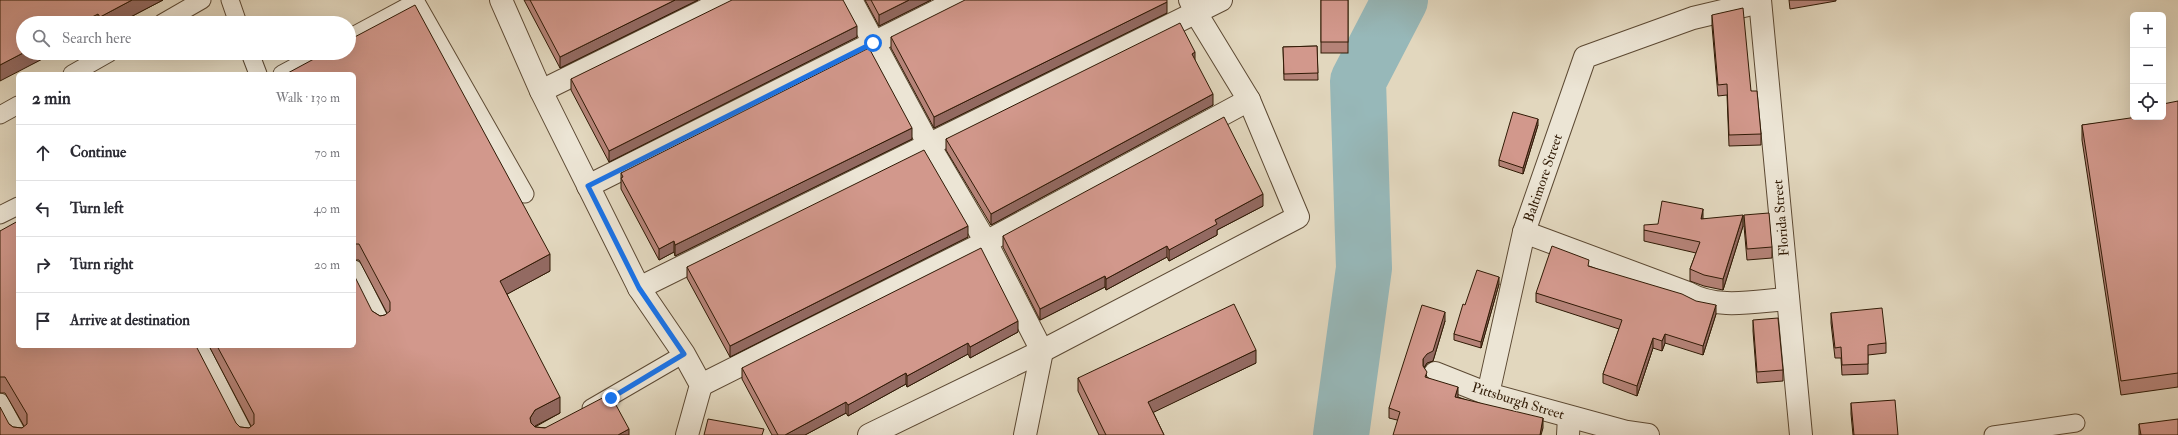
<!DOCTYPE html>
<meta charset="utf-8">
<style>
body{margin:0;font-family:"IM FELL Double Pica",serif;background:#f2f2f3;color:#2b2b33}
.controls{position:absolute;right:12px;top:12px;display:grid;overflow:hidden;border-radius:6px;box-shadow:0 4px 16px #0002}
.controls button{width:36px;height:36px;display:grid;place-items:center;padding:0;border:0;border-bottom:1px solid #e1e1e2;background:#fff;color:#2b2b33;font:20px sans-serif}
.stop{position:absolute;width:12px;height:12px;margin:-9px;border:3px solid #1a73e8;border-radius:50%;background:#fff}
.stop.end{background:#1a73e8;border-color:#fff;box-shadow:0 1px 4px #0008}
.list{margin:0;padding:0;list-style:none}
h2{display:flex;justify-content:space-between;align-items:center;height:52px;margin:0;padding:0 16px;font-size:17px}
h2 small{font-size:13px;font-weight:400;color:#7c7c81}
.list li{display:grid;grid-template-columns:26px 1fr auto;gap:12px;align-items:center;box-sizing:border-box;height:56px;padding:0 16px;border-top:1px solid #e1e1e2}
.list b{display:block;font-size:15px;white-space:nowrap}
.list em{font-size:13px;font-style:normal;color:#7c7c81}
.icon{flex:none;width:22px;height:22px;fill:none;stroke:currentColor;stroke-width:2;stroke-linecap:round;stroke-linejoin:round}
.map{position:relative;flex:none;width:2178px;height:435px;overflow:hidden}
.search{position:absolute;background:#fff;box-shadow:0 4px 16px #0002;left:16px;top:16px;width:340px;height:44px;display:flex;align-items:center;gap:10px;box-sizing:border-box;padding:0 14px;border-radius:22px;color:#7c7c81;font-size:15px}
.panel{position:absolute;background:#fff;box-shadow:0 4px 16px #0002;left:16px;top:72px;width:340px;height:276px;border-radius:6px}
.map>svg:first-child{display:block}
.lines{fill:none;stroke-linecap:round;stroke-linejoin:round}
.river{stroke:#97b8b9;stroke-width:56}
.lane-casing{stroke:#5c4933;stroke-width:19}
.street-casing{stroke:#5c4933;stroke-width:24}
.lane{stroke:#ece5d5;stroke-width:17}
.street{stroke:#ece5d5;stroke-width:22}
.wall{fill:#b58378;stroke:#301a05}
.shaded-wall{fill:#936a62;stroke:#301a05}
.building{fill:#d2988c;stroke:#301a05}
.route{stroke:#1a73e8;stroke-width:5}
.labels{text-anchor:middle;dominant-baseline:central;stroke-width:3;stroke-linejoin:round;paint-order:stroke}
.street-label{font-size:14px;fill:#301a05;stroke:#ece5d5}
</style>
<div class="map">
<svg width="2178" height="435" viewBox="0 0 2178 435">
<rect width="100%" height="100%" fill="#e2d7be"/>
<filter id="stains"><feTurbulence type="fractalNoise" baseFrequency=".005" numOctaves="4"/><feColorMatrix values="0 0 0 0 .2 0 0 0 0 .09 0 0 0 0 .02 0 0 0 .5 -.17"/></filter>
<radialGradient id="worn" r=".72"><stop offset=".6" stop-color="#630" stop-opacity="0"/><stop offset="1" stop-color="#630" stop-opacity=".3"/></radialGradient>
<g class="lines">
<path class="river" d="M1341 435 1364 268 1358 81 1400 0"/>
<defs>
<g id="lane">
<path d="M230 0 238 23"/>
<path d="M162 23 202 0"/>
<path d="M349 38 416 2 525 194"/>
<path d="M250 53 258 74"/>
<path d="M72 74 109 53"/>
<path d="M282 74 321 53"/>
<path d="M0 115 18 105"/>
<path d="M0 215 18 206"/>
<path d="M354 269 381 322"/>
<path d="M199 346 245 435"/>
<path d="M0 402 18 435"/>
<path d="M591 408 684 354"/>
<path d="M1993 435 2076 423"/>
</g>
<g id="street">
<path d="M501 0 541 91 639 288 684 354 701 385 687 435"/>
<path d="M851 0 929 145 986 242 1042 351 1025 435"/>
<path d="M1760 0 1801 435"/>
<path d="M541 91 726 0"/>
<path d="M588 186 959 0"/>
<path d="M1524 232 1688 293C1717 310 1756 301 1788 299"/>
<path d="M639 288 1221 0"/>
<path d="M1435 373 1488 394 1627 432 1648 435"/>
<path d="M701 385 986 242 1249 100"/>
<path d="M1488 394 1524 232 1585 57 1693 18 1760 2"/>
<path d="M869 435 1042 351 1298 217 1249 100 1196 13 1190 0"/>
<path d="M1568 435 1569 417"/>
</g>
</defs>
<use href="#lane" class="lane-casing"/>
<use href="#street" class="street-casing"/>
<use href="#lane" class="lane"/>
<use href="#street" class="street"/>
</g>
<g class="wall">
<path d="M0 0H163L119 23H23Z"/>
<path d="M524 0H698L560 68Z"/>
<path d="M865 0H931L879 26Z"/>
<rect x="1321" y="0" width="27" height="53"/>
<path d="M1789 0H1836V1L1790 9Z"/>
<path d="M1167 13 934 128 891 48V37Z"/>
<path d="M1712 15 1751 91 1761 134V145L1729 146 1727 95 1718 96 1712 26Z"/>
<path d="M857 37 609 162 571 90V79Z"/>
<path d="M1317 46 1318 80H1284L1283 47Z"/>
<path d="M1195 61 1213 105 991 225 946 150V139Z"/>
<path d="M354 74 550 271 507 294 560 413 535 427 629 435H0L9 424 13 427 22 428 24 426 5 393H0V231L236 423 240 427 249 428 251 426 209 346H354L372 311 380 316 385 315 387 313 359 260H354Z"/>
<path d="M2178 101V387L2121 395 2082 140V125L2163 117Z"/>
<path d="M1538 125 1523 174 1499 166V160Z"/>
<path d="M912 139 675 256 674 252 659 260 621 189V173Z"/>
<path d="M1263 206 1217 230V235L1169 261 1167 257 1106 290 1105 287 1040 320 1003 247V236Z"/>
<path d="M1744 215 1772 247V258L1747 260 1744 226Z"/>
<path d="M1703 219 1743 226 1723 290 1704 286 1690 281V269L1696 253 1644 241V230Z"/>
<path d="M968 237 730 357 687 278V267Z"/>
<path d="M1589 266 1716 314 1703 355 1665 343 1662 351 1653 348 1637 396 1603 383V374L1619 329 1536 302V293Z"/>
<path d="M1499 284 1481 348 1454 340V334L1465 305Z"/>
<path d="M1831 313 1886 343V353L1868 355V374L1842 375 1841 358H1835L1831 323Z"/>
<path d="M1753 320 1783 370V381L1757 383 1753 331Z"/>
<path d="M1445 321 1433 361 1427 363 1424 368 1427 377 1458 397 1543 428 1397 420 1389 418V408Z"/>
<path d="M1018 332 970 358 968 354 907 387 906 384 848 416 846 413 805 435H772L742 379V368Z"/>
<path d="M1256 363 1153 412 1164 435H1099L1078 391V378Z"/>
<path d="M1851 403 1898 435H1853L1851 414Z"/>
<path d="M2139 424 2178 435H2139Z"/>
</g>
<g class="shaded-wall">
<path d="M132 0H163L119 23H100V17Z"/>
<path d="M675 0H698L560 68V57Z"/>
<path d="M909 0H931L879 26V15Z"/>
<path d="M1167 2V13L934 128V117Z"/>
<path d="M98 14V23H80Z"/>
<path d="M857 26V37L609 162V151Z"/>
<path d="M1195 52V63L1192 54Z"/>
<path d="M23 53H54L0 81V65Z"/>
<path d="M1213 94V105L991 225V214Z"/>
<path d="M1538 119V125L1523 174V168Z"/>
<path d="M912 128V139L675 256V245Z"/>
<path d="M1263 194V206L1217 230V235L1169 261V250L1215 220Z"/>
<path d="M1703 209V220L1701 219Z"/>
<path d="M1743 215V226L1723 290V279Z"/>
<path d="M968 226V237L730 357V346Z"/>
<path d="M674 241V252L659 260V249Z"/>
<path d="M1167 246V257L1106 290V279Z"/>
<path d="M550 254V271L500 298V281Z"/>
<path d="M1105 276V287L1040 320V309Z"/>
<path d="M1499 277V284L1481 348V342Z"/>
<path d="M1716 305V314L1703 355V346Z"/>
<path d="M1445 312V321L1433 361 1427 363 1423 369V359Z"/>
<path d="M1018 321V332L970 358V347Z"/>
<path d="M1665 334V343L1662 351V341Z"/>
<path d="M1653 338V348L1637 396V386Z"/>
<path d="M968 343V354L907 387V376Z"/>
<path d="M1256 350V363L1148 415V402Z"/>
<path d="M906 373V384L848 416V405Z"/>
<path d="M1458 387V397L1455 406V397Z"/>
<path d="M560 397V413L535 426 530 434V418L535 410Z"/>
<path d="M846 402V413L805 435H785Z"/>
<path d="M1543 418V428L1541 435H1540Z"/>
<path d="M629 429V435H618Z"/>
</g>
<g class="building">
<path d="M0 0H132L100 17 98 14 80 23H23V53L0 65Z"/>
<path d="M530 0H675L560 57Z"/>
<path d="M732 0H843L857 26 609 151 571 79Z"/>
<path d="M871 0H909L879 15Z"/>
<path d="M965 0H1167V2L934 117 891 37Z"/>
<rect x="1321" y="0" width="27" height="42"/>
<path d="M415 5 550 254 500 281 560 397 535 410 530 418 531 423 535 427 545 428 610 394 629 429 618 435H0V407L9 424 13 427 22 428 27 424V414L5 377H0V231L18 221V346H196L236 423 240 427 249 428 254 424V414L217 346H354V275L372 311 380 316 385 315 390 311V302L359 244H354V74H286L325 53H349V40Z"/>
<path d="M1743 8 1751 91H1757L1761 134 1729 135 1727 84 1718 85 1712 15Z"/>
<path d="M1180 23 1195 52 1192 54 1213 94 991 214 946 139Z"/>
<path d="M1317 46 1318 73 1284 74 1283 47Z"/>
<path d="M869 48 912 128 675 245 674 241 659 249 621 178 623 177 621 173Z"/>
<path d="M2178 101V373L2121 381 2082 125 2137 117H2163V104Z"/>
<path d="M1513 112 1538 119 1523 168 1499 160Z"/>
<path d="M1224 117 1263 194 1215 220 1217 224 1169 250 1167 246 1106 279 1105 276 1040 309 1003 236Z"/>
<path d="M924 150 968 226 730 346 687 267Z"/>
<path d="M1662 201 1703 209 1701 219 1743 215 1723 279 1704 275 1690 269 1700 242 1644 230V225L1658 224Z"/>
<path d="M1769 213 1772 247 1747 249 1744 215Z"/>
<path d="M1552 246 1589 260 1588 266 1682 294 1696 301 1716 305 1703 346 1665 334 1662 341 1653 338 1637 386 1603 374 1622 320 1536 293Z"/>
<path d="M981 248 1018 321 970 347 968 343 907 376 906 373 848 405 846 402 785 435H778L742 368Z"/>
<path d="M1477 270 1499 277 1481 342 1454 334 1463 304 1465 305Z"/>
<path d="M1234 304 1256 350 1148 402 1164 435H1106L1078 378Z"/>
<path d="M1422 305 1445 312 1433 351 1427 354 1423 359V366L1427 372 1425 377 1458 387 1455 397 1543 418 1540 435H1393L1400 412 1389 408Z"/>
<path d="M1882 308 1886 343 1868 345V364L1842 365 1841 347 1835 348 1831 313Z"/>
<path d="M1778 318 1783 370 1757 372 1753 320Z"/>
<path d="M1895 400 1898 435H1854L1851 403Z"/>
<path d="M708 419 764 429 762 435H704Z"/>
<path d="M2178 419V435H2141L2139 424Z"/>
</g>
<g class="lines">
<path class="route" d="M611 398 684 354 639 288 588 186 873 43"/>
</g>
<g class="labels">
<g class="street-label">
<text transform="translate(1543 178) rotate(-71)">Baltimore Street</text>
<text transform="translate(1781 218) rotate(-95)">Florida Street</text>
<text transform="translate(1518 401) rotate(17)">Pittsburgh Street</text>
</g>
</g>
<rect width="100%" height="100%" filter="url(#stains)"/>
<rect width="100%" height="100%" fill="url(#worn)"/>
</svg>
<div class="controls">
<button>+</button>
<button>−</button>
<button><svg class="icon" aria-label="locate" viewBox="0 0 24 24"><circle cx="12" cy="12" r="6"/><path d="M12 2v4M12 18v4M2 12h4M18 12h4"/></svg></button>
</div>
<div class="stop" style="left:873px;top:43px"></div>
<div class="stop end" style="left:611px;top:398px"></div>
<div class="search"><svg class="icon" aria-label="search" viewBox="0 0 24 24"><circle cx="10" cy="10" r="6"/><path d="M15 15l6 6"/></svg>Search here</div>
<section class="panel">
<h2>2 min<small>Walk · 130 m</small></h2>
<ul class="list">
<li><svg class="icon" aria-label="ahead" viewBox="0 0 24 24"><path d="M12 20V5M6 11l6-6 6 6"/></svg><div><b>Continue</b></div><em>70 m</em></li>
<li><svg class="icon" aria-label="left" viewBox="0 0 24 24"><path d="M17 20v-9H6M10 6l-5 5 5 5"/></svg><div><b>Turn left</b></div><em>40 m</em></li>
<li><svg class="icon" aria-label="right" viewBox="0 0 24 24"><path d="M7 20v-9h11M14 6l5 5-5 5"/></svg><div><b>Turn right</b></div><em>20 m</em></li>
<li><svg class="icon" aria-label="arrive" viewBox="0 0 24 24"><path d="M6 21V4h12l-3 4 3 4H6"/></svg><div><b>Arrive at destination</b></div></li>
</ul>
</section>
</div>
